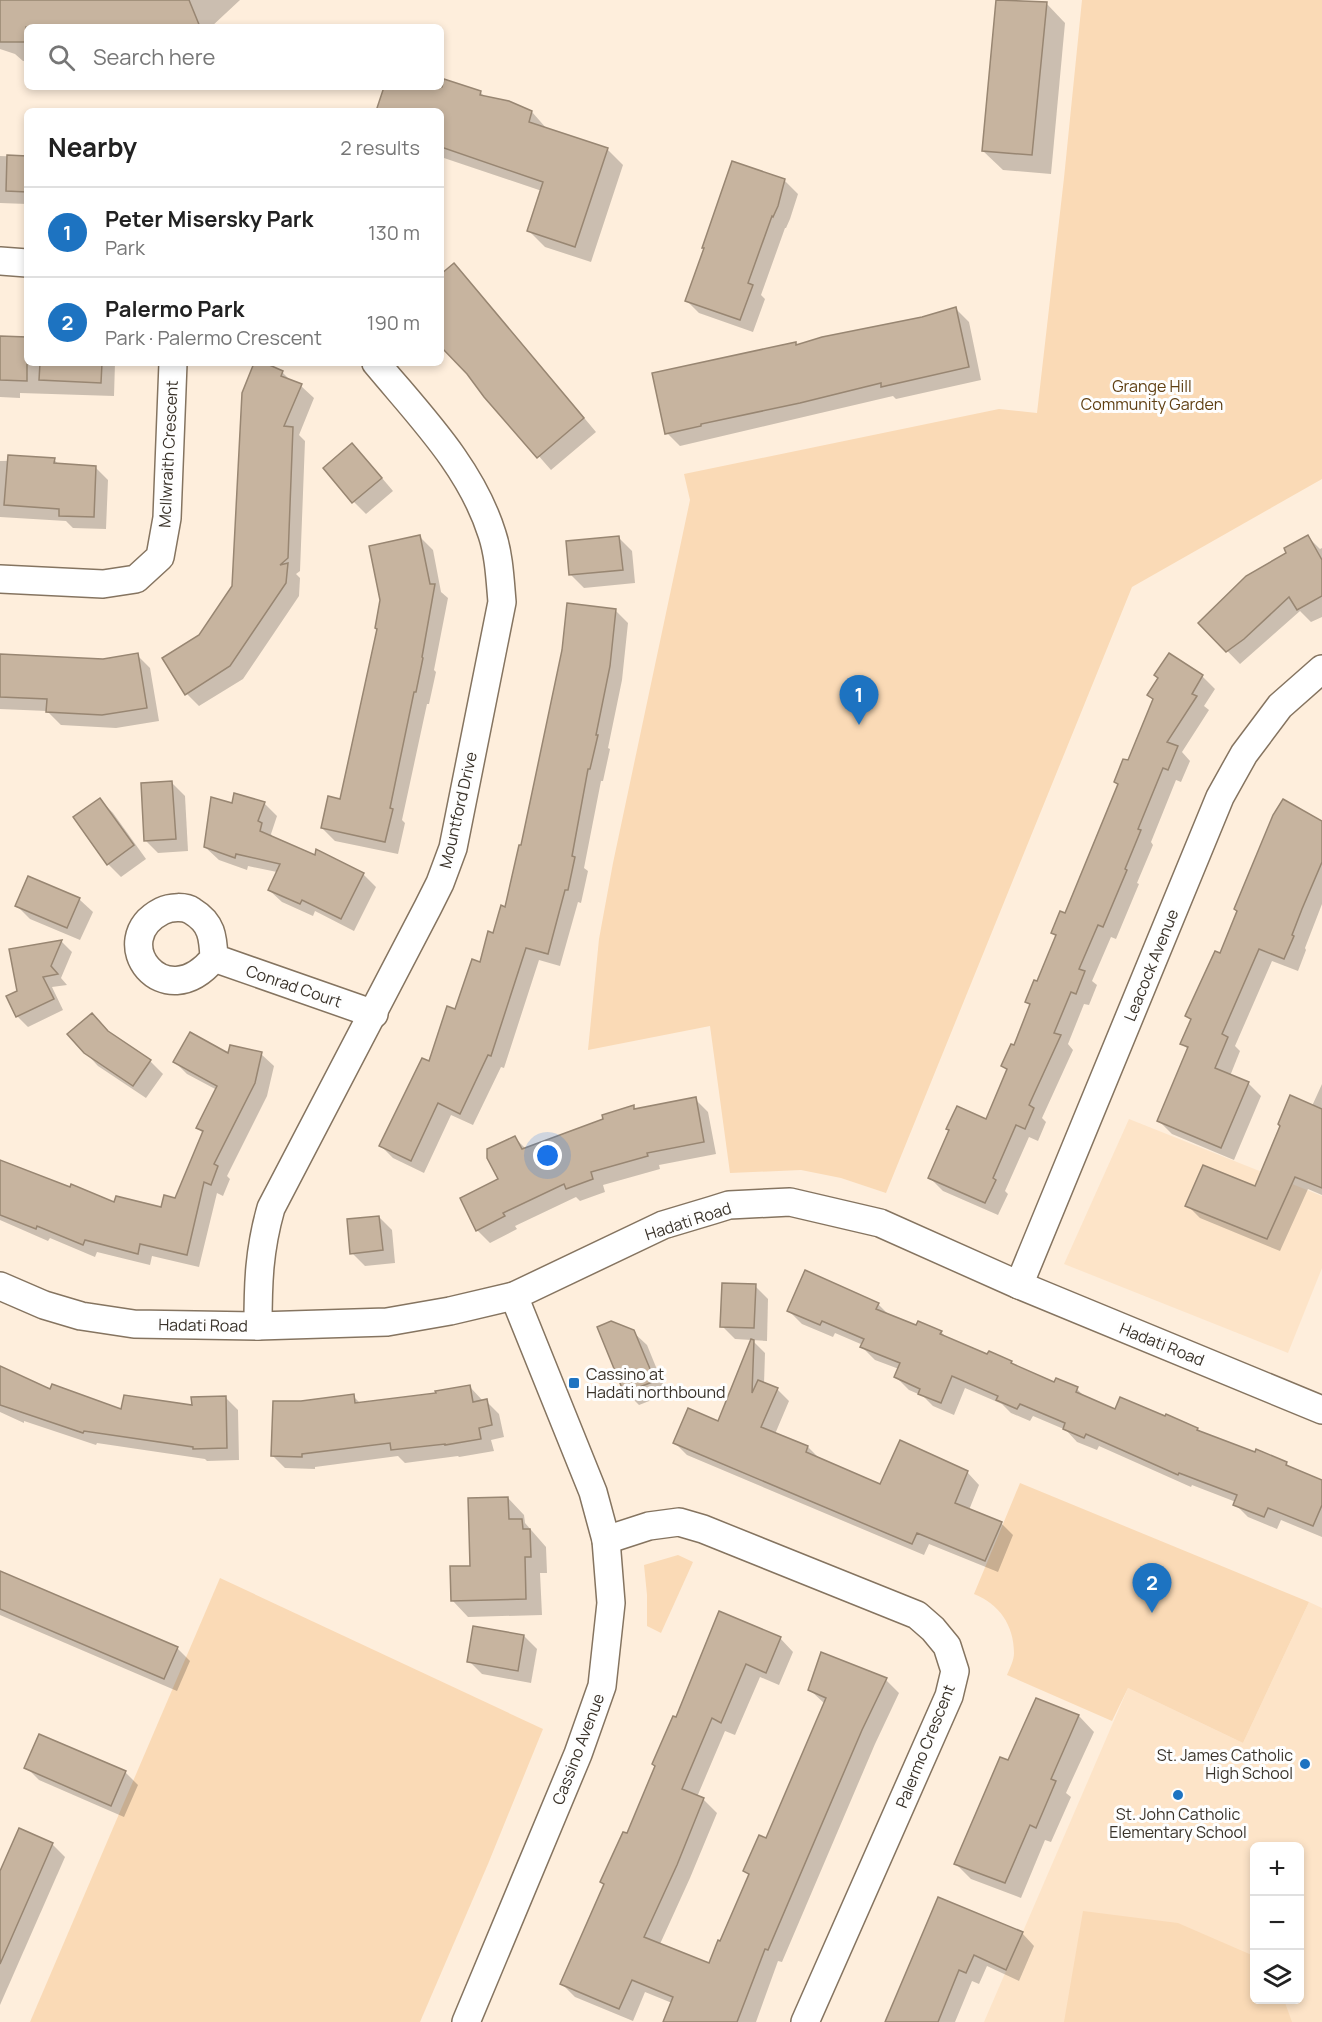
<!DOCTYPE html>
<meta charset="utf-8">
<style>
body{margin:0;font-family:Manrope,sans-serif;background:#f6f6f6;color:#222}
.controls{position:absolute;right:18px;bottom:18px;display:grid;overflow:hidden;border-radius:9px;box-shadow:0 3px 9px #0003}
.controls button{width:54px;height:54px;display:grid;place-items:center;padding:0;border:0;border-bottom:2px solid #e0e0e0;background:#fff;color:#222;font:30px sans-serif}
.you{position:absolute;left:548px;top:1156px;width:21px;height:21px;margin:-15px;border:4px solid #fff;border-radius:50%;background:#1a73e8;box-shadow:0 0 0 9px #1a73e833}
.badge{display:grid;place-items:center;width:39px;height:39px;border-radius:50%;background:#1d73c1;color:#fff;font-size:20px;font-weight:700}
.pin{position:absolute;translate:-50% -50px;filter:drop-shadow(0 2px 3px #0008)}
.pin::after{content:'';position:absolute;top:32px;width:21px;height:18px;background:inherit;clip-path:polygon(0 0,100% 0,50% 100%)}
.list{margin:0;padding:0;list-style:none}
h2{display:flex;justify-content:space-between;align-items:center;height:78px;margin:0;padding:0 24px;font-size:26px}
h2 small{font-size:20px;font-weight:400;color:#767676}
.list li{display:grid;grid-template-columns:39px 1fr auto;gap:18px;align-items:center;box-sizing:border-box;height:90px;padding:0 24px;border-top:2px solid #e0e0e0}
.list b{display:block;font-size:22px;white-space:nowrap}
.list p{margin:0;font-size:20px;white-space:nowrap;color:#767676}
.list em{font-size:20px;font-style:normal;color:#767676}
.icon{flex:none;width:33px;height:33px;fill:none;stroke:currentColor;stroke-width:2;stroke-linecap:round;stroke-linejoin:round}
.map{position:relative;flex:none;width:1322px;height:2022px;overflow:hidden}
.search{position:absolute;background:#fff;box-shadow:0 3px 9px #0003;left:24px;top:24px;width:420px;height:66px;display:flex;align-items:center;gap:15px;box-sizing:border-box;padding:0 21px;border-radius:9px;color:#767676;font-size:22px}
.panel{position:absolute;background:#fff;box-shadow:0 3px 9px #0003;left:24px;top:108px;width:420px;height:258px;border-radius:9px}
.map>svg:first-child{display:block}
.built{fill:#fde4c8;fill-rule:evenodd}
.green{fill:#fadab6}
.shadow{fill:#0003}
.building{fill:#c7b49f;stroke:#988672;stroke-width:1.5}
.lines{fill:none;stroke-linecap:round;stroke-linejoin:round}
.minor-casing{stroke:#857460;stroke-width:30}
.minor{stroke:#fff;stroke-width:27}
.poi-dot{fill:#1d73c1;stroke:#fefefe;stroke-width:2}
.labels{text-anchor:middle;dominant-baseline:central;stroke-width:6;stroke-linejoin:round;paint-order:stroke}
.park-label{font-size:16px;fill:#5f3f13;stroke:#fefefe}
.street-label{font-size:16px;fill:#3a332a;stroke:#fefefe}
.poi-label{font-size:16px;fill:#3a332a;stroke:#fefefe;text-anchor:start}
</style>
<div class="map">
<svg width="1322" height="2022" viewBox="0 0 1322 2022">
<rect width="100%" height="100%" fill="#feeedc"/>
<g class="built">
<path d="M1129 1119 1322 1196V1268L1288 1353 1064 1264Z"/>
<path d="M1309 1602 1322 1608V2022H984L1128 1688 1243 1743ZM1254 1846H1300V2000H1254Z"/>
</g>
<g class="green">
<path d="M1082 0H1322V479L1132 587 886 1193 841 1178 801 1170 730 1173 710 1026 588 1050 599 939 613 863 690 500 684 474 999 409 1037 413 1064 178Z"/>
<path d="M1020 1483 1309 1602 1243 1743 1128 1688 1112 1721 1007 1675C1010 1668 1014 1660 1014 1653 1014 1625 999 1604 974 1594Z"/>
<path d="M678 1555 693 1562 661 1633 647 1626V1595L644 1565Z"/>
<path d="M220 1578 543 1729 488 1864 420 2022H30Z"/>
<path d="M1083 1911 1178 1923 1254 1956V2000H1284L1292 2022H1064Z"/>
</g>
<g class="shadow">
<path d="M0 0H240L211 27H27V61H23L15 54 0 49Z"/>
<path d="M997 0 1046 3 1065 23 1051 174 1003 170 983 151Z"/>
<path d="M441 79 480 92 487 99 532 112 547 129 607 149 623 165 591 262 545 247 529 231 542 191 441 157V111H377L385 87H441Z"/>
<path d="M0 156 27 157V204L0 203Z"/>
<path d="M732 162 785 181 798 194 790 219 786 228H785L761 295 765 299 753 332 699 313 686 300 706 249Z"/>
<path d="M454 265 467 278 596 432 551 470 486 396 468 373 441 345V276Z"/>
<path d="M956 309 969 322 981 380 896 399 893 396 680 446 667 433 795 344 797 346 922 318Z"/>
<path d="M26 332 27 363H115L114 396 20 393V398L0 397V337L25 338Z"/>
<path d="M256 363H261L282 372 292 382 301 386 314 398 299 435 305 441 300 571 296 574 300 578 299 596 243 679 199 706 187 694 200 636 234 587Z"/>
<path d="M365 458 393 491 366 514 354 502Z"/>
<path d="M54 460 60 465 95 467 108 480 106 529 73 528 66 521 0 517V461Z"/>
<path d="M420 537 433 550 441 592 448 598 434 670 436 672 429 704H427L402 820 405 823 398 854 335 841 322 828 341 800 379 630 381 600Z"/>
<path d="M1308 537 1320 549 1322 548V617L1311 622 1300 611 1240 664 1200 623Z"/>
<path d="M619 538 632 551 635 583 584 588 571 575Z"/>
<path d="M615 610 628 623 622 680 608 748 610 749 603 781H601L584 868 588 871 581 903 578 902 560 966 539 960 504 1068 501 1067 473 1125 451 1115 424 1173 393 1158 380 1145 430 1063 481 964 506 908 522 847Z"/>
<path d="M0 655 103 660 137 655 150 668 159 721 116 728 61 725 47 711 0 709Z"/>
<path d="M1202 676 1215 689 1204 706 1209 710 1182 752 1190 761 1181 782 1176 780 1151 842 1153 845 1137 883 1139 884 1116 939 1111 937 1092 981 1097 985 1089 1005 1084 1004 1068 1044 1073 1050 1042 1118 1046 1122 1038 1141 1029 1137 1005 1191 1008 1194 998 1215 943 1191 930 1178 986 1120 1008 1071 1003 1066 1015 1047 1031 1006 1027 1001 1037 983 1057 937 1052 933 1065 915 1119 785 1115 781 1128 762 1154 700 1149 695Z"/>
<path d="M172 783 185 796 188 851 158 853 145 840Z"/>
<path d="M100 800 113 813 146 859 121 877 108 864Z"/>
<path d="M264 803 277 816 271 834 274 839 363 874 376 887 354 931 315 911 313 916 282 902 269 890 277 872 248 866 247 870 219 860 205 847 233 805Z"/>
<path d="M1322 823V904L1305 948 1306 950 1298 971 1272 961 1235 1046 1240 1051 1230 1076 1248 1083 1261 1096 1234 1160 1172 1134 1159 1121 1189 1050 1182 1044 1192 1021 1187 1016 1221 955Z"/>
<path d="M29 878 80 900 93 912 80 940 30 919 17 906Z"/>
<path d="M62 942 72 952 61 978 67 985 52 987 63 1010 28 1027 18 1017 8 997 18 992 11 950Z"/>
<path d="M111 1035 150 1061 163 1074 146 1098 98 1066 85 1052Z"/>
<path d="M261 1054 274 1066 267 1096 227 1176 230 1179 223 1196 217 1193 199 1267 152 1256 150 1265 97 1252 95 1257 50 1238 48 1241 0 1220V1160L71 1189 115 1204 163 1209 176 1199 203 1133 198 1128 217 1090 187 1074 175 1062 229 1055Z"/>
<path d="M1322 1084V1195L1308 1189 1280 1251 1200 1218 1187 1205 1256 1188 1312 1106Z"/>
<path d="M695 1099 708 1112 716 1154 659 1165 660 1169 603 1185 605 1192 580 1201 576 1197 515 1226 517 1229 490 1243 477 1230 500 1180 515 1138 526 1149 605 1120 633 1107 636 1110Z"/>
<path d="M379 1217 392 1230 395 1263 365 1266 352 1253Z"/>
<path d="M755 1286 768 1299 767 1341 735 1339 722 1326Z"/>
<path d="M878 1304 891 1317 917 1327 941 1332 949 1340 988 1356 1011 1362 1016 1367 1055 1384 1077 1389 1087 1399 1116 1411 1198 1429 1202 1434 1286 1463 1292 1469 1322 1481V1537L1281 1520 1277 1529 1248 1517 1235 1504 1236 1502 1192 1485 1191 1487 1099 1446 1097 1450 1077 1442 1066 1430 1033 1416 1030 1421 1011 1413 1002 1404 965 1388 954 1415 933 1406 923 1396 909 1390 896 1377 899 1369 875 1360 862 1347 863 1345 835 1333 833 1337 802 1324 789 1311Z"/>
<path d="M633 1332 647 1345 667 1394 639 1405 626 1392Z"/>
<path d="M752 1340 765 1353 764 1384 777 1389 789 1401 775 1434 808 1447 820 1459 881 1486 967 1472 979 1485 969 1510 1001 1523 1013 1535 998 1572 929 1544 924 1555 687 1455 675 1443 718 1423Z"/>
<path d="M0 1368 51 1391 123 1411 193 1407 225 1397 238 1410 239 1460 207 1461 205 1459 97 1443 96 1445 24 1421V1423L0 1412Z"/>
<path d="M470 1387 483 1401H486L499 1414 504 1437 491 1440 494 1451 459 1457 458 1456 405 1463 398 1456 315 1467V1469L285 1468 272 1455 302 1403 353 1396 361 1404 437 1395Z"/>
<path d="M508 1498 524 1515 525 1523 546 1547 547 1573H540L542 1615 468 1617 452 1600 472 1567Z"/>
<path d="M0 1572 177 1648 190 1661 177 1691 0 1615Z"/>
<path d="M720 1613 780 1638 793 1652 779 1685 760 1677 735 1735 725 1731 697 1797 703 1799 717 1813 690 1878 660 1944 710 1965 721 1943 750 1876 745 1871 766 1840 825 1704 810 1690 886 1680 899 1693 875 1744 782 1962 778 1961 756 2022H665L672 2003 645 1992 633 2021 575 1997 562 1984 628 1835Z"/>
<path d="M524 1636 537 1649 531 1683 482 1674 469 1661Z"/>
<path d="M1037 1700 1079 1716 1094 1732 1066 1793 1071 1797 1051 1842 1045 1840 1021 1898 971 1879 956 1864 1009 1762Z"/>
<path d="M26 1767 125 1772 138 1785 124 1817 39 1780Z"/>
<path d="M52 1844 65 1857 0 2005V1875Z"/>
<path d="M939 1899 1022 1933 1034 1946 1019 1981 987 1966 979 1984 972 1981 955 2022H887Z"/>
</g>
<g class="building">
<path d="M0 0H189L200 27H26L27 42H0Z"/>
<path d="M996 0 1047 2 1032 155 982 151Z"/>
<path d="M444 79 481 91 480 95 509 101 532 111 529 122 608 148 575 247 527 231 543 182 441 147V111H376L384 87H442Z"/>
<path d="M7 155 27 156V192L6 191Z"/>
<path d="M732 161 785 179 778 206 773 217 772 216 748 283 753 285 740 320 685 301 704 248H702Z"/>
<path d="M454 263 584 418 537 458 484 397 467 374 441 347V274Z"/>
<path d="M956 307 969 367 881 387V383L800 403 701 424V426L665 434 652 373 796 342V345L822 337 922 317Z"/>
<path d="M0 336 27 337V381L0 380Z"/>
<path d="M40 363H102L101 383 39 380Z"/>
<path d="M254 363H265L283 371 281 376 302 384 284 426 293 427 288 558 280 565 288 563 286 583 230 666 185 695 162 658 199 635 232 586 242 393Z"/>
<path d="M352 443 382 478 352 503 323 468Z"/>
<path d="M8 455 55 458 54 463 96 466 94 517 59 516V509L4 505Z"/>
<path d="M420 535 430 584H435L422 657 423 658 416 692H414L390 808 393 809 385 842 321 828 328 796 340 799 377 629 375 628 380 600 369 546Z"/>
<path d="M1308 535 1322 560V596L1297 610 1289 597 1244 639 1226 652 1198 623 1246 576 1286 553 1284 548Z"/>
<path d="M619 536 623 570 569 575 566 541Z"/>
<path d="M567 603 616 609 610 666 596 735H598L590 769H588L572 856 575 857 568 890H565L548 954 526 948 491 1056 488 1055 460 1114 438 1103 411 1161 379 1146 422 1058 429 1061 447 1006 455 1009 472 959 480 962 488 931 493 933 501 905 505 907 519 845H521L562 650Z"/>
<path d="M138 653 147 708 102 715 46 712 47 699 0 697V654L103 659Z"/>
<path d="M1169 653 1203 675 1192 694 1197 696 1167 742 1178 746 1168 770 1163 768 1138 829 1141 830 1125 869 1127 870 1103 927 1098 925 1079 969 1085 971 1076 994 1071 992 1054 1033 1061 1035 1029 1105 1034 1108 1025 1129 1016 1125 993 1178 996 1180 985 1203 928 1178 949 1130 946 1129 957 1106 986 1119 1007 1069 1001 1066 1011 1044 1014 1045 1030 1004 1025 1002 1034 980 1037 981 1056 935 1051 933 1060 911 1065 913 1118 784 1114 782 1123 759 1128 760 1153 699 1147 695 1158 678 1154 675Z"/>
<path d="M172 781 176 839 144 841 141 783Z"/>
<path d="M234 793 265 802 258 821 262 823 260 831 315 855 316 849 364 873 341 919 302 900 300 904 268 890 280 864 236 854 235 858 204 847 211 797 232 803Z"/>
<path d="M100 798 134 845 107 865 73 817Z"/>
<path d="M1283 799 1322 821V862L1302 909 1292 935 1294 936 1284 959 1259 949 1222 1034 1228 1037 1215 1068 1249 1082 1221 1148 1157 1121 1188 1047 1180 1044 1191 1019 1185 1016 1215 951 1220 953 1237 911 1234 909 1273 815Z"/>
<path d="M28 876 80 898 67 928 15 906Z"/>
<path d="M62 940 51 966 58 974 43 977 54 999 16 1017 6 996 17 991 9 949Z"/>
<path d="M92 1013 108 1031 151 1060 133 1086 84 1053 67 1034Z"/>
<path d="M190 1032 228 1053 230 1045 262 1052 255 1083 214 1164 218 1166 211 1185 204 1182 187 1255 140 1244 138 1254 85 1240 83 1245 37 1226 36 1229 0 1215V1160L70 1187 71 1184 114 1202 116 1196 161 1207 164 1195 175 1198 203 1131 196 1128 217 1086 173 1062Z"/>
<path d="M1290 1095 1322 1109V1188L1295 1177 1267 1239 1185 1206 1203 1165 1255 1186 1280 1126 1278 1124Z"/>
<path d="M696 1097 704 1142 647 1153 648 1156 591 1172 593 1179 566 1189 564 1184 503 1213 505 1216 476 1231 460 1198 498 1179 487 1158V1149L515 1136 522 1149 603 1119 602 1115 634 1105V1109Z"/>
<path d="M379 1216 383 1250 350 1254 347 1219Z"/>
<path d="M805 1270 879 1303 876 1309 916 1325 918 1321 942 1331 940 1334 987 1354 989 1351 1012 1361 1011 1363 1054 1382 1056 1378 1078 1387 1076 1392 1115 1409 1120 1397 1165 1416 1166 1414 1198 1428 1197 1430 1255 1452 1256 1449 1287 1462 1286 1465 1322 1480V1505L1313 1526 1268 1508 1264 1517 1233 1505 1237 1495 1179 1473 1178 1475 1086 1434 1084 1438 1063 1429 1065 1423 1020 1404 1017 1409 996 1400 998 1396 952 1376 941 1403 918 1394 920 1389 894 1377 900 1363 860 1347 864 1339 822 1321 820 1325 787 1311Z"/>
<path d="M722 1283 756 1284 754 1328 720 1327Z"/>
<path d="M611 1321 634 1330 655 1381 624 1393 597 1327Z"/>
<path d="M751 1339 754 1340 752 1393 758 1380 778 1388 761 1427 808 1446 806 1452 880 1484 900 1440 968 1471 955 1503 1002 1522 985 1561 917 1533 912 1544 673 1443 688 1408 718 1421Z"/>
<path d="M0 1366 50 1389 52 1384 121 1409 124 1395 192 1405 191 1397 226 1396 227 1448 193 1449V1447L84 1431 83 1433 0 1405Z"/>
<path d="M470 1385 473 1402 487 1399 492 1425 479 1428 481 1439 445 1445V1444L391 1450 390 1443 302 1454V1457L271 1456 273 1401H301L354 1394 355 1403 436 1393 435 1391Z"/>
<path d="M508 1497 509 1519H522L523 1529H530L531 1557H525L526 1599 451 1601 450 1566H470L468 1498Z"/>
<path d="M0 1571 178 1647 164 1679 0 1609Z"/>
<path d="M719 1611 781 1637 766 1673 746 1664 721 1723 712 1718 682 1789 704 1798 677 1865 644 1937 709 1963 718 1940 720 1941 749 1874 743 1871 759 1835 766 1838 826 1698 808 1690 821 1652 887 1678 862 1730 768 1950 765 1949 737 2022H663L673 1997 632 1980 619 2009 560 1984 604 1884 600 1882 623 1832 627 1833 655 1766 652 1764 673 1716 676 1717Z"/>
<path d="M473 1626 524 1635 518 1671 467 1662Z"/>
<path d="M1036 1698 1079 1715 1051 1779 1056 1781 1036 1828 1030 1825 1005 1883 954 1864 1000 1757 1008 1760Z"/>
<path d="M39 1734 126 1771 111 1806 24 1768Z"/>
<path d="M19 1828 53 1843 0 1964V1871Z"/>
<path d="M938 1897 1023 1932 1006 1970 974 1955 966 1973 959 1970 938 2022H885Z"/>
</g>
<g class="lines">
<defs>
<g id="minor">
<path d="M0 261 27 263"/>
<path d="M0 579 103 584 136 579 160 557 167 518 173 363"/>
<path d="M214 958C164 1019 105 940 162 911 170 907 185 906 192 911 212 923 213 937 214 958L374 1014"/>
<path d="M1019 1285 1220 797 1244 754 1280 706 1322 669"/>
<path d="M0 1286 44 1305 81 1316 134 1324 258 1326 387 1322 450 1311 514 1296 663 1225 713 1210 729 1205 790 1202 880 1223 1019 1285 1322 1410"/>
<path d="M258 1326C258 1283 259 1250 271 1208L428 907 440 883 453 848 502 602C500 579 499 555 492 534 471 467 420 416 376 363"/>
<path d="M606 1540 649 1526 679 1522 703 1529 917 1615 933 1629 947 1646 955 1671 949 1696 805 2022"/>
<path d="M466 2022 578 1754 602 1686 611 1603 606 1540 593 1492 514 1296"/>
</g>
</defs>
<use href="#minor" class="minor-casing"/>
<use href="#minor" class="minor"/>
</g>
<g class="poi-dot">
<rect x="568" y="1377" width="12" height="12" rx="3"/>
<circle cx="1305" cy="1764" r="6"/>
<circle cx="1178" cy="1795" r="6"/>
</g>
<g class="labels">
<g class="park-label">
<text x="1152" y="386">Grange Hill<tspan x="1152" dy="18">Community Garden</tspan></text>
</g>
<g class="street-label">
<text transform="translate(168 454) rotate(-87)">McIlwraith Crescent</text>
<text transform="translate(458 810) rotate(-77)">Mountford Drive</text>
<text transform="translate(1151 965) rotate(-68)">Leacock Avenue</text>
<text transform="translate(294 986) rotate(19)">Conrad Court</text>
<text transform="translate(688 1221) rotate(-18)">Hadati Road</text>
<text transform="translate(203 1325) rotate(1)">Hadati Road</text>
<text transform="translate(1162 1344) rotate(22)">Hadati Road</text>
<text transform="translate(925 1746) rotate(-68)">Palermo Crescent</text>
<text transform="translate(578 1749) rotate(-69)">Cassino Avenue</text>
</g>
<g class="poi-label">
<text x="586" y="1374">Cassino at<tspan x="586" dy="18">Hadati northbound</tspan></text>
<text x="1293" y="1755" text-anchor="end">St. James Catholic<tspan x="1293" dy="18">High School</tspan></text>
<text x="1178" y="1814" text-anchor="middle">St. John Catholic<tspan x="1178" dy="18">Elementary School</tspan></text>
</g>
</g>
</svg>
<div class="controls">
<button>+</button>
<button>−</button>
<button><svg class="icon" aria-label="layers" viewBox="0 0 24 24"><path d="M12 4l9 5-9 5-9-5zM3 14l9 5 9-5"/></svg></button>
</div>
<div class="you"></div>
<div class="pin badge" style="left:859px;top:725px">1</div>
<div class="pin badge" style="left:1152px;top:1613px">2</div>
<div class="search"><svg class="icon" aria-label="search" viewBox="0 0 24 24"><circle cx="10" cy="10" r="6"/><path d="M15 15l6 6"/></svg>Search here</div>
<section class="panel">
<h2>Nearby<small>2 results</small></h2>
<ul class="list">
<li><span class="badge">1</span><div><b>Peter Misersky Park</b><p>Park</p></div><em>130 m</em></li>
<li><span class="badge">2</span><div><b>Palermo Park</b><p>Park · Palermo Crescent</p></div><em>190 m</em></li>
</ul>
</section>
</div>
